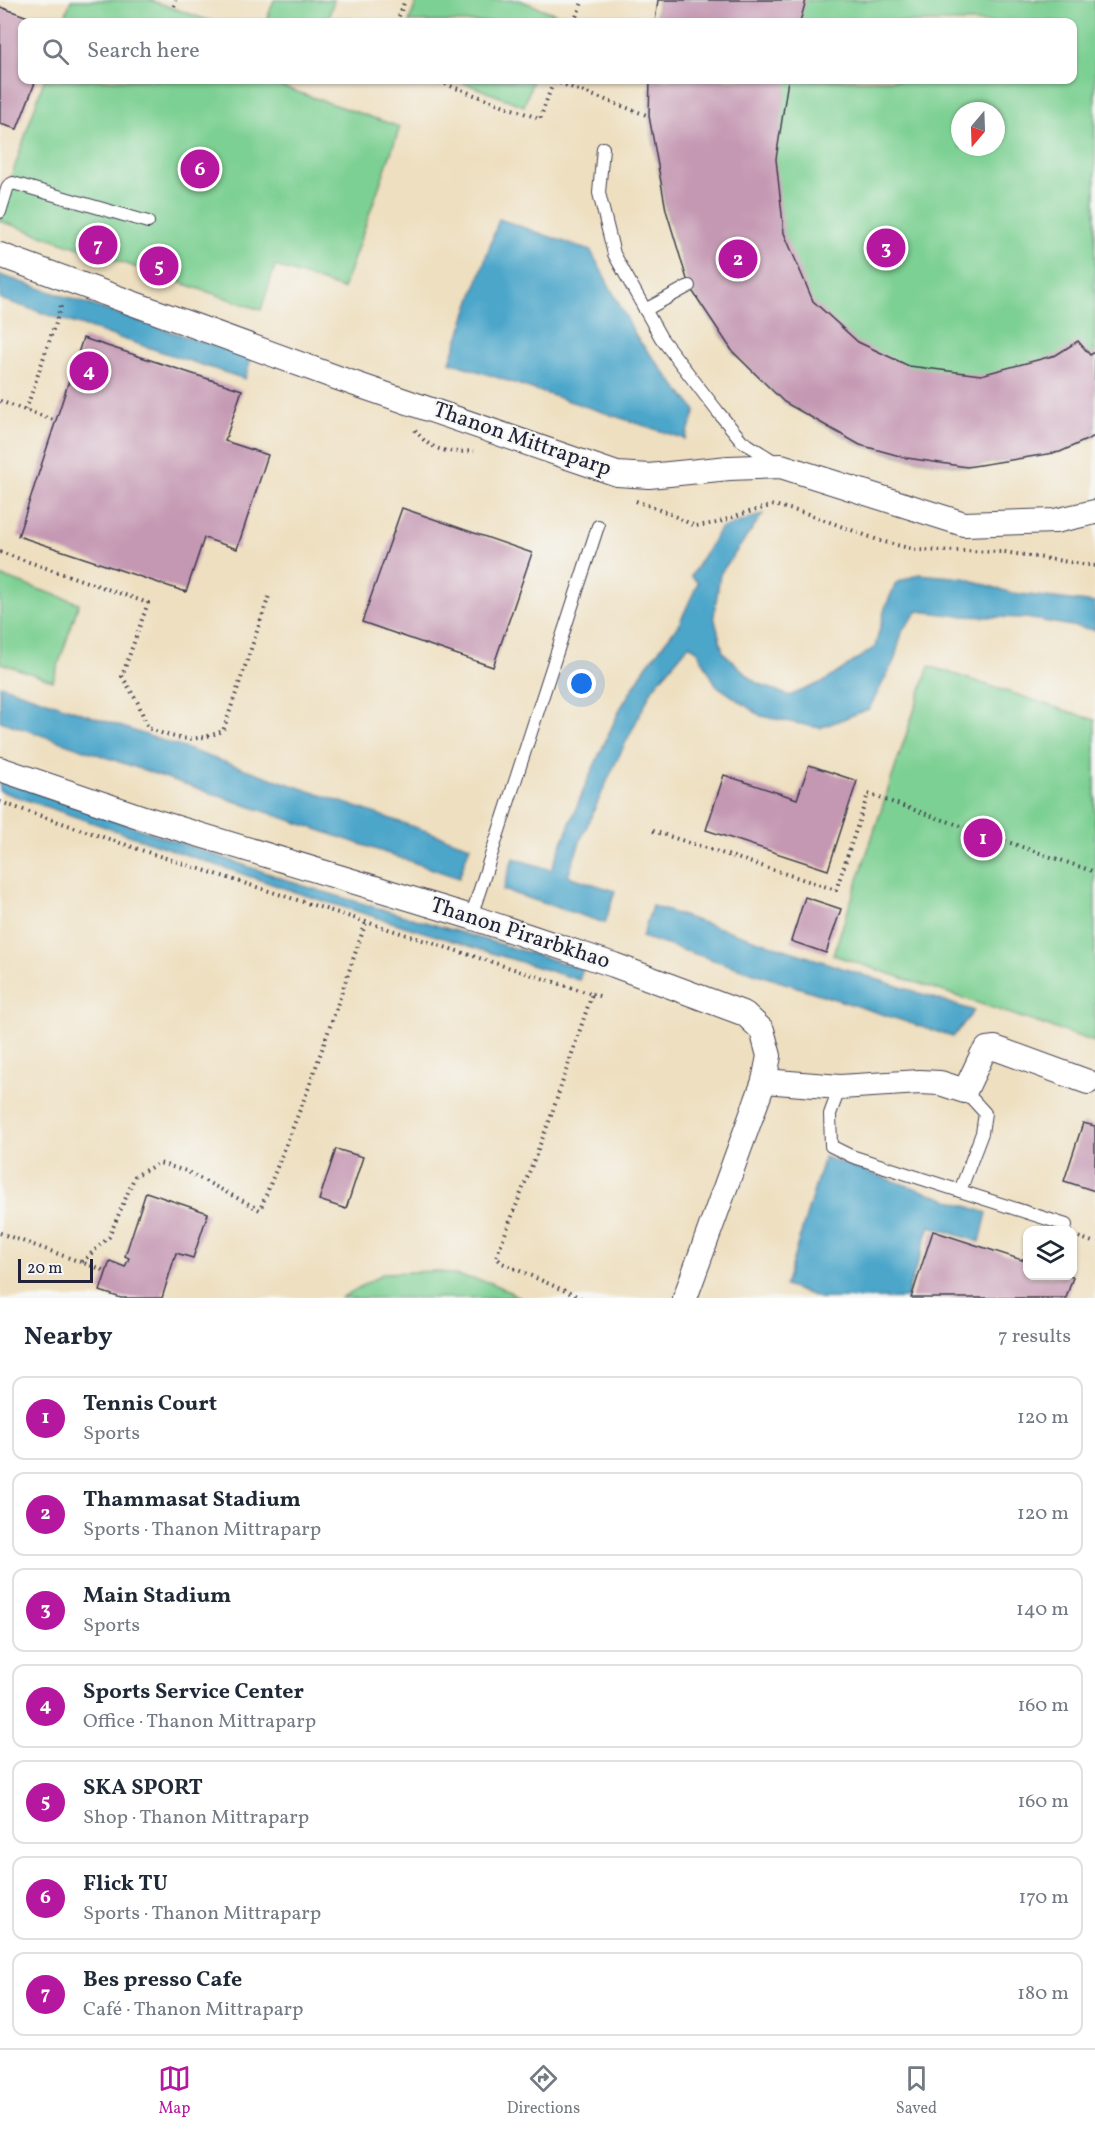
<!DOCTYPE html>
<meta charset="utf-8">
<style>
body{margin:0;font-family:Vollkorn,serif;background:#f2f2f3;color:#1f2937}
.controls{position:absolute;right:18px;bottom:18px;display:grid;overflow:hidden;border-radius:12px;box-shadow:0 2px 4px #0004}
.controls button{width:54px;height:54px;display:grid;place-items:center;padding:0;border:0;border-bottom:2px solid #e0e1e3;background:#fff;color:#1f2937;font:30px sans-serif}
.compass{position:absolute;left:951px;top:102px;width:54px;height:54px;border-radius:50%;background:#fff;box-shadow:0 2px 4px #0004;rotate:199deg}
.scale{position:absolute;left:18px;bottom:15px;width:75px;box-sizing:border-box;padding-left:6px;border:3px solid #22223b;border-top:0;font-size:16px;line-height:21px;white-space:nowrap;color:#22223b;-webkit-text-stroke:4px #f6f6f2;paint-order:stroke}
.you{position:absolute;left:582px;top:684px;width:21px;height:21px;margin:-15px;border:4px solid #fff;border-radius:50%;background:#1a73e8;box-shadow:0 0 0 9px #1a73e833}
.badge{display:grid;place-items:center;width:39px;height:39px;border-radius:50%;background:#b5179e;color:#fff;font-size:20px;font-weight:700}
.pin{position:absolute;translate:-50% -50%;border:3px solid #fff;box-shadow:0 2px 6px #0006}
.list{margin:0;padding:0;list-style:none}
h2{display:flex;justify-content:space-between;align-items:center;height:78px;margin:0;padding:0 24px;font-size:26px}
h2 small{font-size:20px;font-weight:400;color:#747a83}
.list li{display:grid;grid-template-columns:39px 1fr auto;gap:18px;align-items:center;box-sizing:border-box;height:84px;margin:0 12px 12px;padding:0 12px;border:2px solid #e0e1e3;border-radius:12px}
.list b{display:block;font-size:22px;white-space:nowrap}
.list p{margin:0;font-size:20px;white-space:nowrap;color:#747a83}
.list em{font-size:20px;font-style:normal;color:#747a83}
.icon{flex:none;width:33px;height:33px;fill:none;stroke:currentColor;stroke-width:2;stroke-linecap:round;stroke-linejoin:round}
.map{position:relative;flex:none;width:1095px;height:1298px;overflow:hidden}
.search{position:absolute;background:#fff;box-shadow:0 2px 4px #0004;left:18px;right:18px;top:18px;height:66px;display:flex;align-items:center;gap:15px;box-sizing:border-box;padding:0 21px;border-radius:12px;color:#747a83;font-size:22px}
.sheet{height:750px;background:#fff}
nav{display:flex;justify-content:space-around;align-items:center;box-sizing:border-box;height:84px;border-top:2px solid #e0e1e3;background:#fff;font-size:16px;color:#747a83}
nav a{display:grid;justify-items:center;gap:3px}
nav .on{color:#b5179e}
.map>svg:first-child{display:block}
.green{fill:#7dd093;stroke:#507967;stroke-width:1.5;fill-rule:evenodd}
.water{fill:#4ca6ca;stroke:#376482;stroke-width:1.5}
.building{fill:#c497b2}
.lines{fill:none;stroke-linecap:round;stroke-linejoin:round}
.lane-casing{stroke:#413e4f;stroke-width:14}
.street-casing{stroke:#413e4f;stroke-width:26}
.path{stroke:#413e4f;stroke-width:4;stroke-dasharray:1.5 4.5;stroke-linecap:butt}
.lane{stroke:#fff;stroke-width:12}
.street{stroke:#fff;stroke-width:24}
.labels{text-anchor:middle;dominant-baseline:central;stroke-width:4.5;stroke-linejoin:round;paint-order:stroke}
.street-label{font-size:22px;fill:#22223b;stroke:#f6f6f2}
</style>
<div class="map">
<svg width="1095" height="1298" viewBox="0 0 1095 1298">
<rect width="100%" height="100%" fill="#f6f6f2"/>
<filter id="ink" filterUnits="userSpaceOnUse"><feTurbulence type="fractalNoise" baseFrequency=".0167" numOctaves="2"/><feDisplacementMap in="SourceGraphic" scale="12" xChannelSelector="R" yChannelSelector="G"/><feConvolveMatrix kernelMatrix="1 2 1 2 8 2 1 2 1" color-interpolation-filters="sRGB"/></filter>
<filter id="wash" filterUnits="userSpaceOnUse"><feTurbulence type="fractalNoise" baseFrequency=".008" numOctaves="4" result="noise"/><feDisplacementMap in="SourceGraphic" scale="24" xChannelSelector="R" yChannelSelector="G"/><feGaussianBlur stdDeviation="1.35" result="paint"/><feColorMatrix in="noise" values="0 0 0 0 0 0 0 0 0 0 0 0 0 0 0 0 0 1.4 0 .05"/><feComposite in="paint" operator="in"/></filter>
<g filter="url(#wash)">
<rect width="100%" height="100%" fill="#eedfc0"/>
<g class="green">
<path d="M71 0H150L213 22H63Z"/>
<path d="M274 0H334L327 22H266Z"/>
<path d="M417 0H519L556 14 553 22H409Z"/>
<path d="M658 0H1095V436L1060 452 967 467 907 458 860 445 784 402 733 352 689 286 666 210 649 116 650 80H1072V22H655ZM960 111H996V147H960Z"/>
<path d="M44 80H262L400 127 343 289 275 266 261 310 0 221V210Z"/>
<path d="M456 80H533L524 106Z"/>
<path d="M0 576 79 603 53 681 0 663Z"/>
<path d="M929 666 1095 720V1042L833 955Z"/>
<path d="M436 1271 492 1283 521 1298H341L384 1273Z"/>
</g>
<g class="water">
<path d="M499 219 591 251 637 338 696 411 685 439 450 362Z"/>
<path d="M0 275 251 358 245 379 0 299Z"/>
<path d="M763 514 720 574 714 616 723 652 755 682 789 696 825 681 875 647 885 608 896 583 919 574 964 578 1012 593 1095 603V630L1026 618 960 616 918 611 903 629 894 661 869 709 820 728 761 716 716 685 697 650 689 645 653 688 615 764 581 839 568 876 615 891 605 923 503 890 513 858 551 870 585 786 620 709 647 665 679 624 698 583 691 576 720 529Z"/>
<path d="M0 685 470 846 459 878 0 721Z"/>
<path d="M0 780 304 886 583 969 579 980 301 894 0 791Z"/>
<path d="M652 906 974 1011 953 1037 642 937Z"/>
<path d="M824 1157 987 1213 980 1242 930 1226 906 1298H820L785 1286Z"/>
</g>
<g id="blocks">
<g class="building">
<path d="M658 0H806L800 22H655Z"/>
<path d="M0 7 42 22H22V80H36L17 129 0 124Z"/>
<path d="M650 80H788L776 159 784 233 813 301 858 342 909 366 981 375 1056 355 1078 341 1090 355 1095 352V436L1060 452 967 467 907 458 860 445 784 402 733 352 689 286 666 210 649 116Z"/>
<path d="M83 338 242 390 225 441 268 455 237 549 204 538 186 592 18 536Z"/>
<path d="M402 508 532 553 493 667 362 622Z"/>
<path d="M809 765 857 781 828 870 706 830 724 775 797 799Z"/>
<path d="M805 897 841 909 826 953 791 941Z"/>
<path d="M1083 1123 1095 1126V1191L1064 1181Z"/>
<path d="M336 1149 363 1157 346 1209 319 1200Z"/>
<path d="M146 1192 208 1213 193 1258 176 1253 162 1298H121L100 1291 110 1261 125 1267 129 1258 125 1256Z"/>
<path d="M933 1231 1028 1262V1276H1067L1073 1277 1066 1298H911Z"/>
</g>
</g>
</g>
<g filter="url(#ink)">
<use href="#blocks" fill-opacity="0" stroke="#413e4f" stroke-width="1.5"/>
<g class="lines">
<defs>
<g id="lane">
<path d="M603 148 599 193 614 254 661 338 718 412 742 441 777 463"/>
<path d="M0 212 8 186 13 183 148 222"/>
<path d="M645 310 689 286"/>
<path d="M471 917 598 526"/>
<path d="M840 1087 830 1114 831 1146 851 1156 1066 1225 1065 1230"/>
<path d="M960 1191 982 1133 985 1113 965 1091"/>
</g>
<g id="street">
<path d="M0 255 338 378 617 474 649 476 729 468 781 466 964 524 1055 521 1095 512"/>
<path d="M0 769 144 818 471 917 614 965 745 1014 762 1030 769 1056 764 1081 685 1298"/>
<path d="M764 1081 840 1087 920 1082 940 1083 965 1091 982 1055 987 1049 995 1048 1088 1082"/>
</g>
</defs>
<use href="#lane" class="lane-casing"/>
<use href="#street" class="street-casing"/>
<g class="path">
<path d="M174 6 176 0"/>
<path d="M397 22 405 0"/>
<path d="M574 22 583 0"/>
<path d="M434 80 540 119 554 80"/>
<path d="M554 81 649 116"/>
<path d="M0 401 56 421"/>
<path d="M26 410 62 303"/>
<path d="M415 430C431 452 449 453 474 451"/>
<path d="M636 501 666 512 695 526 717 523 738 515 774 505 808 514 881 541 916 550 1004 552 1095 566"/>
<path d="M0 552 148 603 122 676 138 703 148 728C179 740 191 743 223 731L270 593"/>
<path d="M0 802 153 854 592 994 550 1119 496 1257 502 1263 581 1298"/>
<path d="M653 831 836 890 868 794 1095 872"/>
<path d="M592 994 603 997"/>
<path d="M0 1233 106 1271"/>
<path d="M1079 1237 1095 1243"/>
<path d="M1023 1260 1028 1246"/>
<path d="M82 1262 109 1237 135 1176 159 1163 186 1171 260 1210 309 1087 366 922"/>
</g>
<use href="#lane" class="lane"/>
<use href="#street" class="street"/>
</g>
</g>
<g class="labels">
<g class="street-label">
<text transform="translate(522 440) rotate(19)">Thanon Mittraparp</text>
<text transform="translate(520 934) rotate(18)">Thanon Pirarbkhao</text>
</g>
</g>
</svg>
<div class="controls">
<button><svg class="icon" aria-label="layers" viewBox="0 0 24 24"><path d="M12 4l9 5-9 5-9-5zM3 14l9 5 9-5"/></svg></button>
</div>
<svg class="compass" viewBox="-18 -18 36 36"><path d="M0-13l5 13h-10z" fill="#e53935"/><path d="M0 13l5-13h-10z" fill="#747a83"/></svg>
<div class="scale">20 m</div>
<div class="you"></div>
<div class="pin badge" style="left:983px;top:838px">1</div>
<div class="pin badge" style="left:738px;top:259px">2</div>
<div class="pin badge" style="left:886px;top:248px">3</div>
<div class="pin badge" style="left:89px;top:371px">4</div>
<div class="pin badge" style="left:159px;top:266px">5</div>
<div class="pin badge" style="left:200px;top:169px">6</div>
<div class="pin badge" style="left:98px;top:245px">7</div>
<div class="search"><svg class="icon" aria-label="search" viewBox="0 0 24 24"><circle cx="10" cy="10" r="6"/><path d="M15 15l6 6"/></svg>Search here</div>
</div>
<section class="sheet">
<h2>Nearby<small>7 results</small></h2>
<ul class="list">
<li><span class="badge">1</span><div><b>Tennis Court</b><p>Sports</p></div><em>120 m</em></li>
<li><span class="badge">2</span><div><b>Thammasat Stadium</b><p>Sports · Thanon Mittraparp</p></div><em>120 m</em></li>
<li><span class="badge">3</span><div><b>Main Stadium</b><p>Sports</p></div><em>140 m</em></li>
<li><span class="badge">4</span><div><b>Sports Service Center</b><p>Office · Thanon Mittraparp</p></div><em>160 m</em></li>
<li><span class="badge">5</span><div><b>SKA SPORT</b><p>Shop · Thanon Mittraparp</p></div><em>160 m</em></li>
<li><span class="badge">6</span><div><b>Flick TU</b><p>Sports · Thanon Mittraparp</p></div><em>170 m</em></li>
<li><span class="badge">7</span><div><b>Bes presso Cafe</b><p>Café · Thanon Mittraparp</p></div><em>180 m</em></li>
</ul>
</section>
<nav>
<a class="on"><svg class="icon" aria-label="map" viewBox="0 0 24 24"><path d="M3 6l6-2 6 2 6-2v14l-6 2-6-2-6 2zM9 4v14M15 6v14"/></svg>Map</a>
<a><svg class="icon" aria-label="directions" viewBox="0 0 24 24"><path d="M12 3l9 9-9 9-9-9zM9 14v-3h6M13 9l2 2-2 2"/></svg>Directions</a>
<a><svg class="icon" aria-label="saved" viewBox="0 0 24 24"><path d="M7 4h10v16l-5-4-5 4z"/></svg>Saved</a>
</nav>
